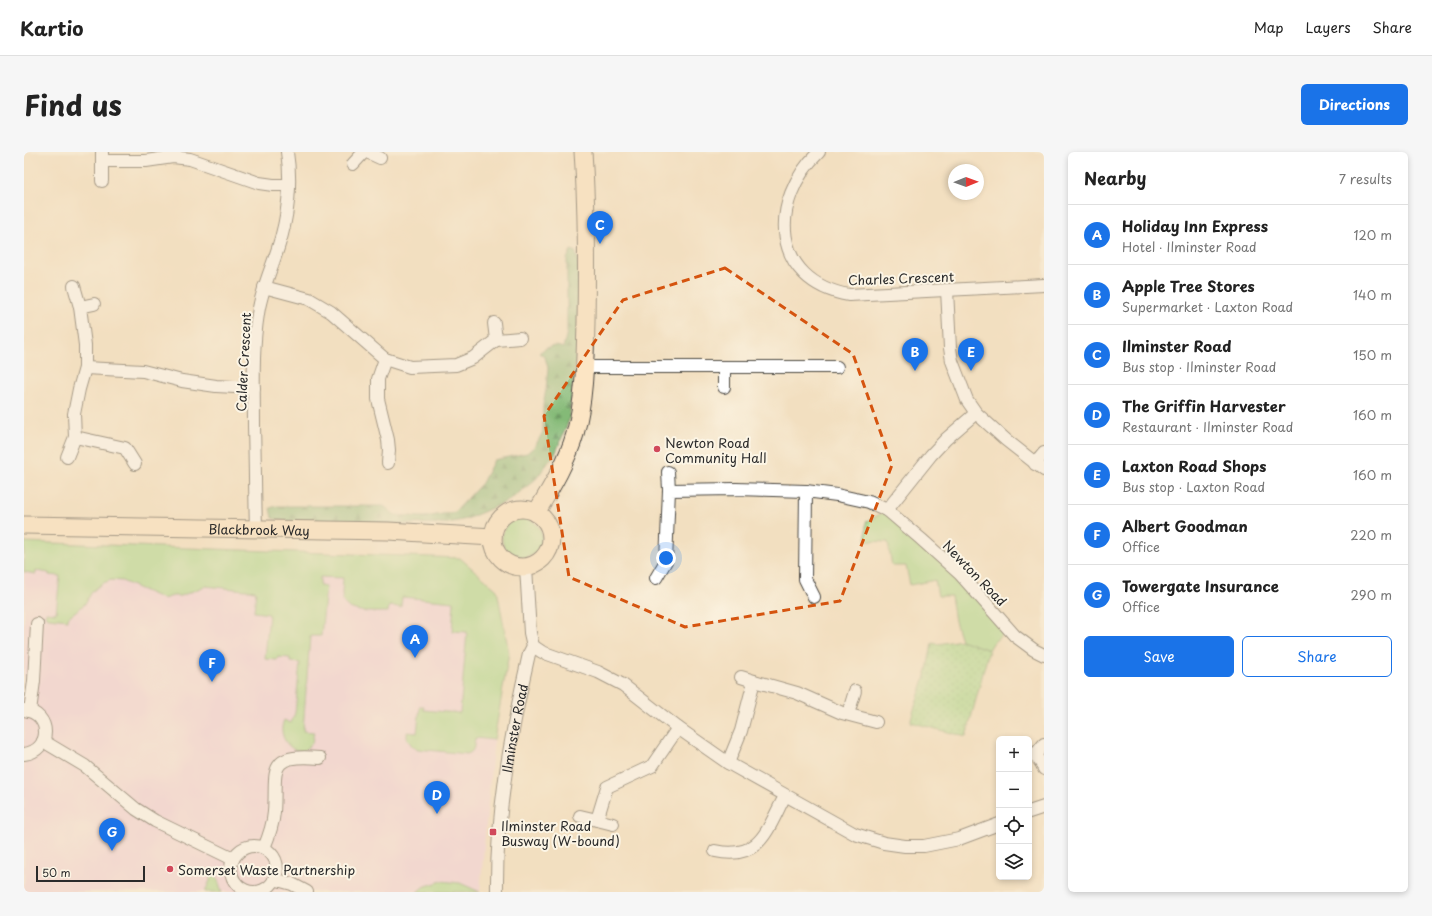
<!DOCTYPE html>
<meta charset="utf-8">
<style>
body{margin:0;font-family:"Playpen Sans",sans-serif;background:#f6f6f6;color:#222}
.controls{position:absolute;right:12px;bottom:12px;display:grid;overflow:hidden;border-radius:6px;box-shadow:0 2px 6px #0003}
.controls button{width:36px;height:36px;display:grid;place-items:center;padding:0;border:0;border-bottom:1px solid #e0e0e0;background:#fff;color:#222;font:20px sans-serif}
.compass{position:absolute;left:924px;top:12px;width:36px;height:36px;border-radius:50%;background:#fff;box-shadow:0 2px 6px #0003;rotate:89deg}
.scale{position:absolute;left:12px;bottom:10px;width:109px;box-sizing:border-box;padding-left:4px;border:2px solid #2b2b2b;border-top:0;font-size:11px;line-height:14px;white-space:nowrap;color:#2b2b2b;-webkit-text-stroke:3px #fcf5e5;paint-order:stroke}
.you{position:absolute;left:642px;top:406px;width:14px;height:14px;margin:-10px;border:3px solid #fff;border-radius:50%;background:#1a73e8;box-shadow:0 0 0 6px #1a73e833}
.badge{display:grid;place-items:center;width:26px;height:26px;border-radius:50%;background:#1a73e8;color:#fff;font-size:13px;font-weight:700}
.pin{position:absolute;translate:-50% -33px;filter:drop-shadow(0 1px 2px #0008)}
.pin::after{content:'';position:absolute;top:21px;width:14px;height:12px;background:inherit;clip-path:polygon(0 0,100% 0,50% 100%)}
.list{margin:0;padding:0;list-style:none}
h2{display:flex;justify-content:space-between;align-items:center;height:52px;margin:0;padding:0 16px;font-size:17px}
h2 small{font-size:13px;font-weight:400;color:#767676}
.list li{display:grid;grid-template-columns:26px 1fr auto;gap:12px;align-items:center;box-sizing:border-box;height:60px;padding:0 16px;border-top:1px solid #e0e0e0}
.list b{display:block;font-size:15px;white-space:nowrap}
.list p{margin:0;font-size:13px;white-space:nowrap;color:#767676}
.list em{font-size:13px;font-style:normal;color:#767676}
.actions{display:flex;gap:8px;padding:12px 16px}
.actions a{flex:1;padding:9px 0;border:1px solid #1a73e8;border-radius:6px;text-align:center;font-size:14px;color:#1a73e8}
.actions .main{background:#1a73e8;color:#fff}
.icon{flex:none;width:22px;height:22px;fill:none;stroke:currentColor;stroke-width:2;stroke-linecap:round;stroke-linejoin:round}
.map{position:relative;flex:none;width:1020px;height:740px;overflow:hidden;border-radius:6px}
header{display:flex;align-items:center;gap:24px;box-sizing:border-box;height:56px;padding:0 20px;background:#fff;border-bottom:1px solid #e0e0e0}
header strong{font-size:19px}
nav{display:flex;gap:22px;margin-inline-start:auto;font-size:14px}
.intro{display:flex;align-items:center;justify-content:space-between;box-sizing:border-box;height:96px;padding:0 24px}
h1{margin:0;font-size:28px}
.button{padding:10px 18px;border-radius:6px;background:#1a73e8;color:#fff;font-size:14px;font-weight:700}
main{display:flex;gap:24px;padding:0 24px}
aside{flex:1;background:#fff;border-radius:6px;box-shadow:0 2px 6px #0003}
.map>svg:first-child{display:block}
.built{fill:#f2cfe2}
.grass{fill:#a5da8b;stroke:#68825b}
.forest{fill:url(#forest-firs);stroke:#587251}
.park{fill:url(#park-dots);stroke:#68825b}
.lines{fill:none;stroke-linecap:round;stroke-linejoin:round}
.street-casing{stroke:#494641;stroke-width:14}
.secondary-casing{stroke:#494641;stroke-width:19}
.street{stroke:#fff;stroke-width:12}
.secondary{stroke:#fce5c4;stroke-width:17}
.marked{fill:none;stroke:#d5540f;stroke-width:3;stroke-dasharray:8 5;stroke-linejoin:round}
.poi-dot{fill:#d1495b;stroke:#fcf5e5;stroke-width:1.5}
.labels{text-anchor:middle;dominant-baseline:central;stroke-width:4;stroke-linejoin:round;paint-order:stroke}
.street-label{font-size:13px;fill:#2b2b2b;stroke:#fcf5e5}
.poi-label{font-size:13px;fill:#2b2b2b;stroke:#fcf5e5;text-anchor:start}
</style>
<header>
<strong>Kartio</strong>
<nav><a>Map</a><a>Layers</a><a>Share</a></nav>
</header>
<div class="intro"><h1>Find us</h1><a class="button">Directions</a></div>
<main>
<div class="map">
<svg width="1020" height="740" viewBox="0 0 1020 740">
<defs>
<pattern id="forest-firs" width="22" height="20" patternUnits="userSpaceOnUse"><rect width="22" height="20" fill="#84ba77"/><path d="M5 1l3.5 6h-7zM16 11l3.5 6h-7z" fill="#6c9762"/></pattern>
<pattern id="park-dots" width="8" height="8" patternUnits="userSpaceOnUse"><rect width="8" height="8" fill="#a5da8b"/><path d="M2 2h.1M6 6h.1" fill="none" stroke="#8ebb78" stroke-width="1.8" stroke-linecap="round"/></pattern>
</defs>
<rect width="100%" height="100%" fill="#fcf5e5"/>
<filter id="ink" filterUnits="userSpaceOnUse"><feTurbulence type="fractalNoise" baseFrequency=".025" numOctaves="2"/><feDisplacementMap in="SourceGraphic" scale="8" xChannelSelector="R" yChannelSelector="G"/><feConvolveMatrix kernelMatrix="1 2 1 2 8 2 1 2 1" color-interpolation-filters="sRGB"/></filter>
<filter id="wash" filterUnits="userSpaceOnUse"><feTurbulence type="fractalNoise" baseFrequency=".012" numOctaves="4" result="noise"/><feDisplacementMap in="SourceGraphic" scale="16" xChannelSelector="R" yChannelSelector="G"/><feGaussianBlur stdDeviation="0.9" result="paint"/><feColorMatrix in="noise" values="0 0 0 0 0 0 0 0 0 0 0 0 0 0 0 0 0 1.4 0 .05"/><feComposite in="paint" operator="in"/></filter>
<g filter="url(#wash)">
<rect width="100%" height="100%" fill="#f2dfc0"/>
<path class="built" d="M0 390 436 406 473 438 485 501 469 595 456 740H0Z"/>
<g class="grass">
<path d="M863 358 985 476 969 491 965 498 937 488 931 469 927 444H914L911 428 886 433 882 414H868L864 390 842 389V370Z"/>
<circle cx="498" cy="386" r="20"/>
<path d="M0 390 436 406 473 438 485 501 470 588 451 586C450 593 451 600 443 602L394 597 389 595 383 587V580L393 581 396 554H400L399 558 436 561 443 480 428 479 430 450 378 445 377 455 365 454 364 460C352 460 324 462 319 449 317 443 319 433 319 426L296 425V434L302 435 297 484H286L279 579 290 580 288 591C285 594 282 598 278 599 270 601 261 591 259 584 257 578 258 573 260 568L267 571 271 561 276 511 266 510V506L254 505 253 508 241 507 245 462 230 460 232 439 181 434 157 444H149L139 447 98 429 87 428 77 432 68 440 60 453 44 465V468L25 466 21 464 22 460 32 461 36 424 25 423V421L12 419V422L0 420Z"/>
<path d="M189 721 194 728 198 740H181Z"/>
<path d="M418 729 436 731 456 740H393L399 735Z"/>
</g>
<path class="forest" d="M547 98 551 99 554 107 555 136 553 197 545 268 532 300 512 327 486 348 443 367 424 371 376 372 260 369 248 366 246 356 253 354H360L371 363 400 365 431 360 458 331 470 308 503 301 511 294 519 280V252L522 238 524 216 521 205 515 201C522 195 530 192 539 196L543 180V107Z"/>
<path class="park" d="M937 488 965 498 942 585 886 570 903 518 908 491 914 492Z"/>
</g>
<g filter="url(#ink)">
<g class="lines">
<defs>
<g id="street">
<path d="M343 0 356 6"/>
<path d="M795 0C744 49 747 129 825 143L1020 133"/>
<path d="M79 9H122L149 5 166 7 235 31 249 33H265"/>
<path d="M329 12 340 0"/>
<path d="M78 29V0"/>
<path d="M50 134 56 155"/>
<path d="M240 135 285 147 307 160 361 207 386 215 432 213 449 206 472 188 470 171"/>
<path d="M923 138 926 196 928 209 943 248 952 261 982 288 1020 318"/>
<path d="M70 152 56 155 61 193V216L55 237 50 262 51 285 101 296 111 312"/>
<path d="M472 188 496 186"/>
<path d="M361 207 354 227V247L364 288 365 298 364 311"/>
<path d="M561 215H813"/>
<path d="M61 216 119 219 158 229 192 234 230 236"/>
<path d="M700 235V215"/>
<path d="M43 305 51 285"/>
<path d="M1011 312 1020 301"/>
<path d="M644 320 645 338"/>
<path d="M782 339 781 427 790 445"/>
<path d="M863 358 907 303 922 287 952 261"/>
<path d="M232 377C231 343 231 308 230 274 230 237 228 199 234 162 237 139 247 118 254 96 264 66 268 31 263 0"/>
<path d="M632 426 642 409 645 338 712 337 782 339 813 343 845 350 863 358 897 387 936 422 991 484 1010 498 1020 503"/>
<path d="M509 494 518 500 574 520 599 533 654 576 704 611 831 682 860 691 881 694H900L935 687 975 672"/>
<path d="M717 525 730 529"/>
<path d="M0 558C28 561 28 599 0 602"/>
<path d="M6 559 10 529 13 472"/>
<path d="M824 562 831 539"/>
<path d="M19 589 61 614 112 657 131 669 209 707"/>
<path d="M1005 600C1013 604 1017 609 1020 617"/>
<path d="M1011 603 1020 592"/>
<path d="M704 611 717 579 730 529 773 541 818 561 852 570"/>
<path d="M1005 660 1020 655"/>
<path d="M556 664 573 668"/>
<path d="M589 672 573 668 583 635 628 614 654 576"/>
<circle cx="230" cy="717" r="23"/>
<path d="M240 696C245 684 249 673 250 660 253 619 241 601 296 606"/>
<path d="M691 699C737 709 743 677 761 644"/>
<path d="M250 727 268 732 283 740"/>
<path id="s1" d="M473 740C472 663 486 586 503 511L505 502 509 494 506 481 502 415"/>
</g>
<g id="secondary">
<circle cx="498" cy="386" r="29"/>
<path d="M512 361C527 336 543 310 551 282 561 246 561 207 562 170 563 114 563 57 559 0"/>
<path id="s2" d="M0 373 364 379 469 385"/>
</g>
</defs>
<use href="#street" class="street-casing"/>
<use href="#secondary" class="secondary-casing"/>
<use href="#street" class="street"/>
<use href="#secondary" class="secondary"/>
</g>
</g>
<path d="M0 0H1020V740H0ZM701 116 829 202 868 313 816 449 661 475 545 425 520 264 599 148Z" fill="#f2dfc0" fill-opacity=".55" fill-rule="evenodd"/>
<path class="marked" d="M701 116 829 202 868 313 816 449 661 475 545 425 520 264 599 148Z"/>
<g class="poi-dot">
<circle cx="633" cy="297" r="4"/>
<rect x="465" y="676" width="8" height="8" rx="2"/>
<circle cx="146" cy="717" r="4"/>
</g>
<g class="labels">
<g class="street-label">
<text transform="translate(877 126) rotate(-2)">Charles Crescent</text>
<text transform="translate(219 210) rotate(-87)">Calder Crescent</text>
<text stroke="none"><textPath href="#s2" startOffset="235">Blackbrook Way</textPath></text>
<text transform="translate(951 421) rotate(46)">Newton Road</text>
<text stroke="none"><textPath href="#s1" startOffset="165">Ilminster Road</textPath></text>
</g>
<g class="poi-label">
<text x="641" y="290">Newton Road<tspan x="641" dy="15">Community Hall</tspan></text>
<text x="477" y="673">Ilminster Road<tspan x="477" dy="15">Busway (W-bound)</tspan></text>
<text x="154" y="717">Somerset Waste Partnership</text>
</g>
</g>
</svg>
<div class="controls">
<button>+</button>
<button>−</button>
<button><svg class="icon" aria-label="locate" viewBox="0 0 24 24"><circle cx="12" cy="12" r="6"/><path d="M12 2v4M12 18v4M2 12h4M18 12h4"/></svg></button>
<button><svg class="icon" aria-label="layers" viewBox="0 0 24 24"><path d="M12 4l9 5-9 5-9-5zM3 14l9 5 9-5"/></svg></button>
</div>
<svg class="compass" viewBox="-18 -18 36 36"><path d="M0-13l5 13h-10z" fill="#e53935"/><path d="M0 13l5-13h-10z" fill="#767676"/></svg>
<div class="scale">50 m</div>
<div class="you"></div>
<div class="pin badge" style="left:391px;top:506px">A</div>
<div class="pin badge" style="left:891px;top:219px">B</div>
<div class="pin badge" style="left:576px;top:92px">C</div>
<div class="pin badge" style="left:413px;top:662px">D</div>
<div class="pin badge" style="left:947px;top:219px">E</div>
<div class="pin badge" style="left:188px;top:530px">F</div>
<div class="pin badge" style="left:88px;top:699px">G</div>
</div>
<aside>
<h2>Nearby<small>7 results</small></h2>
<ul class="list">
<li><span class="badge">A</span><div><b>Holiday Inn Express</b><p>Hotel · Ilminster Road</p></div><em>120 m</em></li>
<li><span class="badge">B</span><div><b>Apple Tree Stores</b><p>Supermarket · Laxton Road</p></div><em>140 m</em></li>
<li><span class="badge">C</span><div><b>Ilminster Road</b><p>Bus stop · Ilminster Road</p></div><em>150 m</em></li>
<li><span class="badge">D</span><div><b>The Griffin Harvester</b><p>Restaurant · Ilminster Road</p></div><em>160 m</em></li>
<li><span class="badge">E</span><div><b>Laxton Road Shops</b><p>Bus stop · Laxton Road</p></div><em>160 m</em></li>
<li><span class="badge">F</span><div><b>Albert Goodman</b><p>Office</p></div><em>220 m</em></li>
<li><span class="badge">G</span><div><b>Towergate Insurance</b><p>Office</p></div><em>290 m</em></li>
</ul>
<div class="actions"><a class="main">Save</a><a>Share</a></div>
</aside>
</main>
